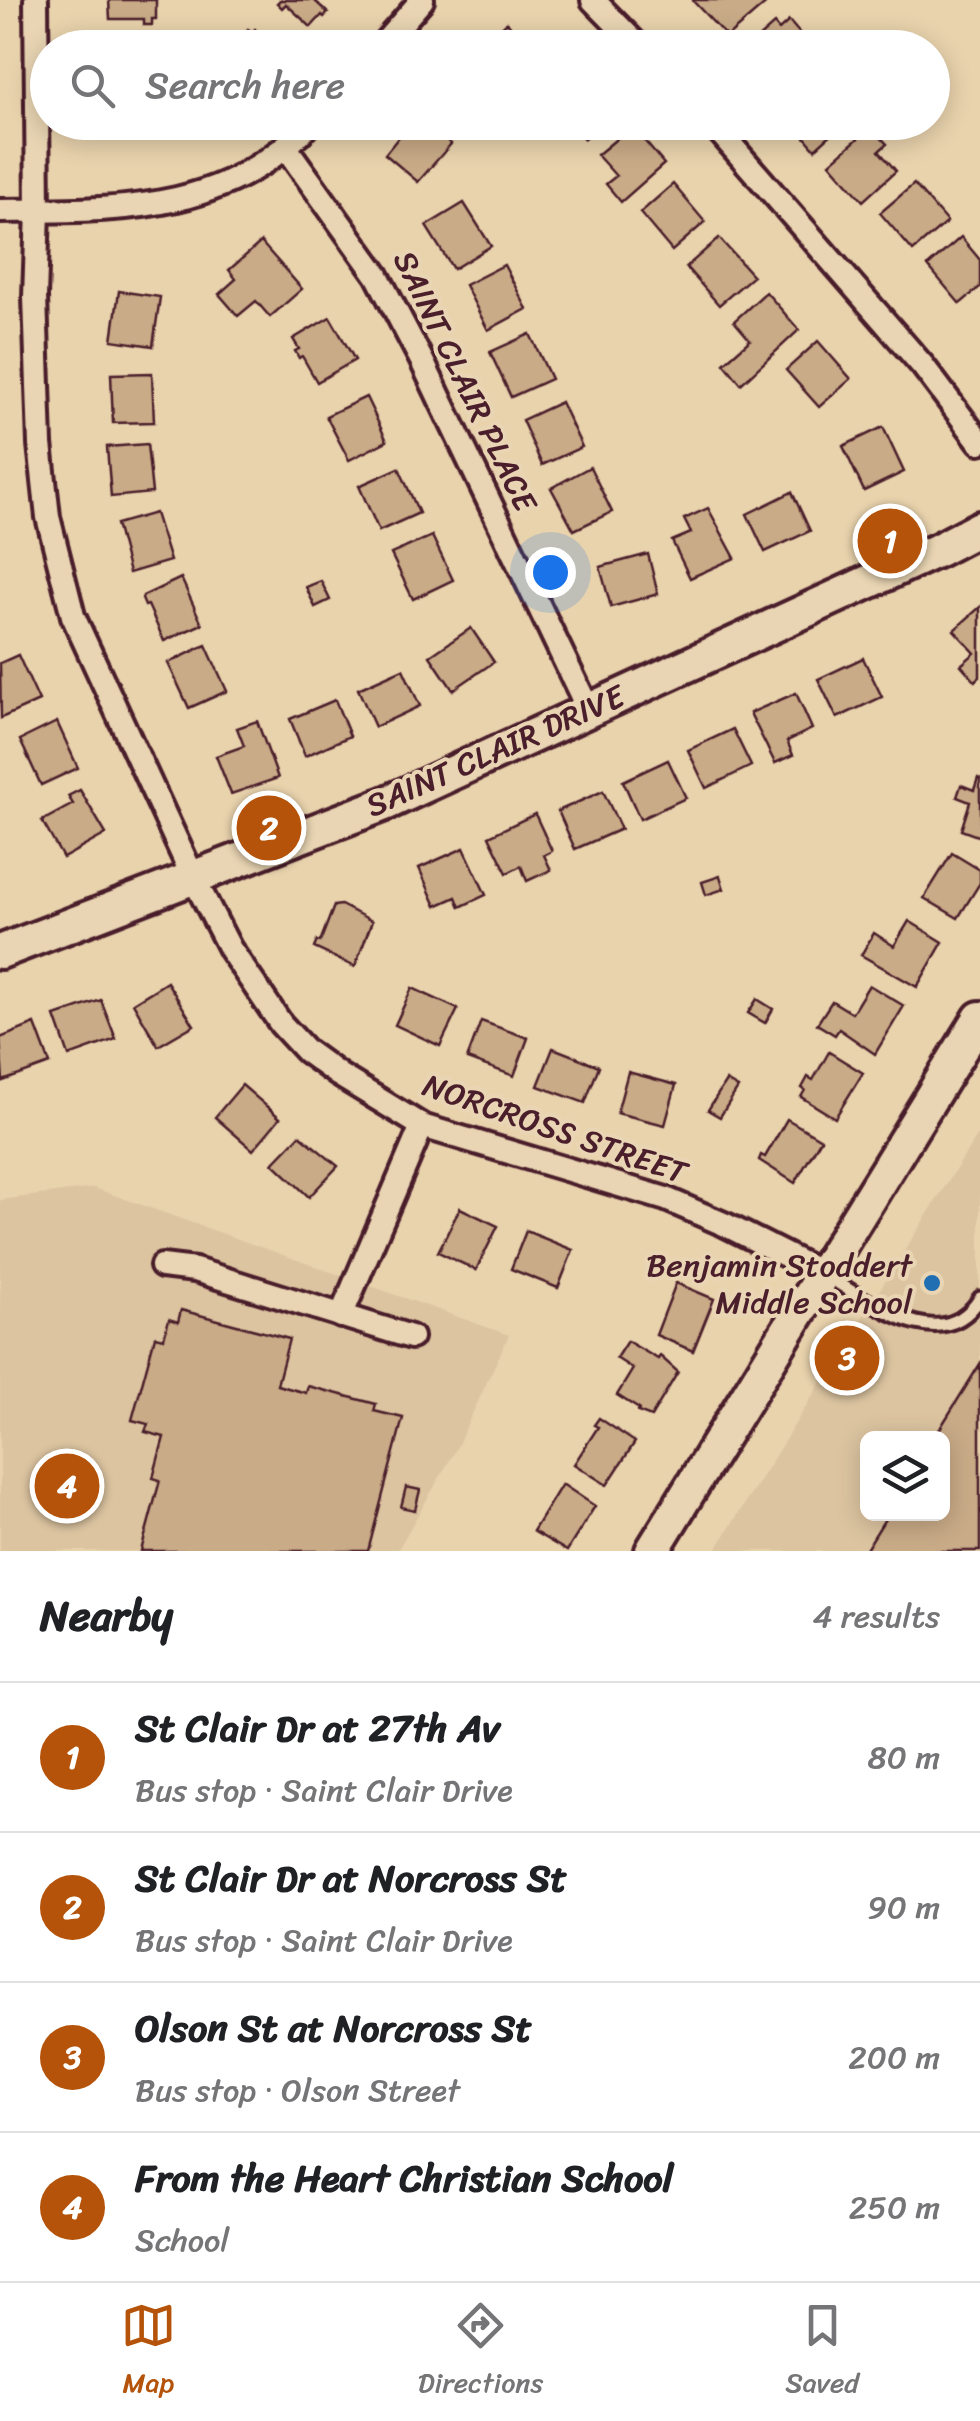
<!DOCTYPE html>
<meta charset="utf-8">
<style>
body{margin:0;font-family:Sriracha,sans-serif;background:#f6f6f6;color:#202124}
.controls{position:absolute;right:30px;bottom:30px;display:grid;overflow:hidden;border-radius:15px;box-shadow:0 5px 25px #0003}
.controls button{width:90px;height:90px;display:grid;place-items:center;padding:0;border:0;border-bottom:2px solid #e0e0e0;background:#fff;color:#202124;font:50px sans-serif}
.you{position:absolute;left:550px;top:572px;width:35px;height:35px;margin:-25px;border:8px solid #fff;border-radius:50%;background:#1a73e8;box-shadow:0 0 0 15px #1a73e833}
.badge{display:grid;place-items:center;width:65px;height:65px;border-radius:50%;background:#b45309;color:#fff;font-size:32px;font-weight:700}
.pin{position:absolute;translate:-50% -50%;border:5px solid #fff;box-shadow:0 2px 10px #0006}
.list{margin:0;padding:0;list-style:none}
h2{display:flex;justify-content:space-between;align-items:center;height:130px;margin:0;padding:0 40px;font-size:42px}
h2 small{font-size:32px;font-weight:400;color:#757577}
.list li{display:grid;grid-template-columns:65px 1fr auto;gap:30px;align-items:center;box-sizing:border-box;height:150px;padding:0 40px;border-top:2px solid #e0e0e0}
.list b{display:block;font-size:38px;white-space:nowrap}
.list p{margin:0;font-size:32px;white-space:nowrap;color:#757577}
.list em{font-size:32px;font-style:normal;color:#757577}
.icon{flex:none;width:55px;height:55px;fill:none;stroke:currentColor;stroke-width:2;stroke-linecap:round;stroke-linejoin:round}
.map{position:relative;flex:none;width:980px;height:1551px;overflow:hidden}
.search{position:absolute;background:#fff;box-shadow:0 5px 25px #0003;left:30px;right:30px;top:30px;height:110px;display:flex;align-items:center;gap:25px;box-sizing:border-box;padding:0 35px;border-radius:55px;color:#757577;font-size:38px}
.sheet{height:730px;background:#fff}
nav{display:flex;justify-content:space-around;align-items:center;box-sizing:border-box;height:140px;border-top:2px solid #e0e0e0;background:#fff;font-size:28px;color:#757577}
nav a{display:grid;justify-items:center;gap:5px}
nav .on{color:#b45309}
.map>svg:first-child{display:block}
.built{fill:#dcc4a0;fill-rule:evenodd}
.building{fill:#c9ab87;stroke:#4a1f2b;stroke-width:2.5}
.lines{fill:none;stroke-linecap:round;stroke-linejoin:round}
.lane-casing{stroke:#4a1f2b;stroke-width:19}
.street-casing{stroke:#4a1f2b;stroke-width:30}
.secondary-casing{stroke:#4a1f2b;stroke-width:40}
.lane{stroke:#e9d5b3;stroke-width:11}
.street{stroke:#e9d5b3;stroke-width:22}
.secondary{stroke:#e9d5b3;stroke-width:32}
.poi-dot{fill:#1f6fb2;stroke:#e9d5b3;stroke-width:4}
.labels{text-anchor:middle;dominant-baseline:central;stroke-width:8;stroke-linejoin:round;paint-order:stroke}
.street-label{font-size:32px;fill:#4a1f2b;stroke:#e9d5b3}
.poi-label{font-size:32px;fill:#4a1f2b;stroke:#e9d5b3;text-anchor:end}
</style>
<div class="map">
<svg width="980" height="1551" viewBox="0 0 980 1551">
<rect width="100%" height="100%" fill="#e9d3ad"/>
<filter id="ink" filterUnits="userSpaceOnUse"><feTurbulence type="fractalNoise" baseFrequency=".01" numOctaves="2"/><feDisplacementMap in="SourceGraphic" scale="20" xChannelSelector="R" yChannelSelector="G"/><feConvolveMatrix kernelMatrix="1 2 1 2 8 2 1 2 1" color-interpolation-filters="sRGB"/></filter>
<g filter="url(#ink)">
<g class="built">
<path d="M980 1131V1551H715L788 1435ZM868 1438H942V1514H868Z"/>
<path d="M94 1188 509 1335 454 1453 397 1551H0V1200Z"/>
</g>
<g class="building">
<path d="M109 0H156V19H152V25H144V19H110Z"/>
<path d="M280 0H314L328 13 324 17 322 15 311 27 286 4 282 8 277 3Z"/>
<path d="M770 0 727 37 693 1 694 0Z"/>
<path d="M789 21 802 36 792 45 795 48H747L774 24 779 30Z"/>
<path d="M507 22 529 48H478Z"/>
<path d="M248 29 252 32 255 29 260 35 257 37 268 48H234Z"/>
<path d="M411 122H425L451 144 418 182 385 154Z"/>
<path d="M569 122H601L584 139Z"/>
<path d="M792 122H845L815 149Z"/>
<path d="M632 126 664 164 621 202 606 184 616 176 597 155Z"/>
<path d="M871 127 887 144 879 151 896 171 863 201 830 163Z"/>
<path d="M673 184 705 222 672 251 640 213Z"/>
<path d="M914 184 947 222 913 251 880 213Z"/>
<path d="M464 203 491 246 453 269 426 226Z"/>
<path d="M961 237 980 260V287L960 304 928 266Z"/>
<path d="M719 238 753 276 719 305 686 267Z"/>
<path d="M261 242 302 289 270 317 256 301 238 316 219 294 236 279 229 270Z"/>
<path d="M504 265 527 309 488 330 465 285Z"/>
<path d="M119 291 160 297 153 346 112 340Z"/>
<path d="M766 292 799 330 741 384 724 363 750 340 734 321Z"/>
<path d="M330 317 355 360 317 382 302 356 299 358 295 351 299 349 293 339Z"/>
<path d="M530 334 551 379 511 397 490 352Z"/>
<path d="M818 341 851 379 819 407 786 370Z"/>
<path d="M152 373 154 422 113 423 111 374Z"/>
<path d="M366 397 387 441 349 460 326 416Z"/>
<path d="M561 402 582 447 542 465 522 420Z"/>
<path d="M883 427 904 472 864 491 843 446Z"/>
<path d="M147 444 152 493 111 497 107 447Z"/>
<path d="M590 467 612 512 574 530 551 488Z"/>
<path d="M399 468 419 513 379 531 359 486Z"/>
<path d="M792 492 810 531 765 552 747 514Z"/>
<path d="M708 508 735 558 690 578 672 541 691 533 684 519Z"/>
<path d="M155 513 170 561 129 573 116 524Z"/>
<path d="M432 536 453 580 413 599 391 554Z"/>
<path d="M648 554 658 594 611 607 600 567Z"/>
<path d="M181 578 202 624 164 641 148 605 145 606 142 599 143 596Z"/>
<path d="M321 581 330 600 315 607 306 587Z"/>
<path d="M980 607V677L975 681 961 665 975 653 954 630Z"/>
<path d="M471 628 494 662 453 690 430 656Z"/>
<path d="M206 645 227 691 189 708 168 663Z"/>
<path d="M18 655 39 701 1 718 0 663Z"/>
<path d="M863 658 882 697 837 718 818 679Z"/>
<path d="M403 669 420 706 375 727 358 689Z"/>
<path d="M796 693 812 729 787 741 793 755 775 763 750 713Z"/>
<path d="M335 700 350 736 305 756 290 719Z"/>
<path d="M257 721 278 778 231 794 216 756 244 746 237 728Z"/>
<path d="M57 722 78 768 41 785 20 740Z"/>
<path d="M733 729 751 766 706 788 688 750Z"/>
<path d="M668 760 686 798 640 819 623 781Z"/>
<path d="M978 778 980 779V837L961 830 970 802 957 797 961 785 974 790Z"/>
<path d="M80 790 106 834 63 858 42 821 73 804 68 796Z"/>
<path d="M603 791 621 829 575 849 558 811Z"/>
<path d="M535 814 552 851 544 855 551 870 527 881 521 866 507 873 489 836Z"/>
<path d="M464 848 486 895 460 907 456 897 436 906 419 868Z"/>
<path d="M952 853 980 870V883L958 918 924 898Z"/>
<path d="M720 876 724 889 706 895 702 882Z"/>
<path d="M341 905 372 921 355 967 314 948 317 941 320 942 334 906Z"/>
<path d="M909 921 943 942 917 987 861 955 874 933 894 946Z"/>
<path d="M167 982 194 1025 158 1046 133 1003Z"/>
<path d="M869 985 904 1006 875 1054 839 1029 835 1035 817 1024 832 1001 852 1013Z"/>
<path d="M412 988 458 1009 440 1046 395 1025Z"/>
<path d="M757 999 773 1009 765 1023 748 1013Z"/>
<path d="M101 1000 116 1039 69 1056 55 1016Z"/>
<path d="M481 1021 528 1038 514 1076 467 1059Z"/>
<path d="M35 1024 50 1064 3 1081 0 1038Z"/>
<path d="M553 1048 599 1066 585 1103 538 1086Z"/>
<path d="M829 1052 863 1073 835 1118 801 1097 805 1090 802 1088 808 1077 813 1080Z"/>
<path d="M628 1072 676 1085 665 1125 617 1113Z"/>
<path d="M726 1081 738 1088 720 1117 708 1110Z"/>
<path d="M242 1085 280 1118 253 1150 215 1117Z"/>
<path d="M787 1119 821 1139 795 1183 759 1160 761 1155 765 1157Z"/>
<path d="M300 1135 338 1166 309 1197 273 1163Z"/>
<path d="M460 1208 498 1226 476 1270 438 1252Z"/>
<path d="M526 1231 573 1250 558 1288 511 1269Z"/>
<path d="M676 1283 714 1299 693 1351 656 1335Z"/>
<path d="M181 1310 289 1339 277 1385 306 1393 308 1386 376 1404 374 1411 403 1418 368 1551H141L160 1480 153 1478 164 1437 145 1432 148 1424 132 1420 155 1336 164 1338 169 1319 178 1322Z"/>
<path d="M627 1341 658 1359 660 1356 678 1372 651 1417 638 1412 639 1409 617 1395 633 1369 616 1358Z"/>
<path d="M980 1364V1551H865L888 1514H942V1438H934Z"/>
<path d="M599 1418 635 1442 607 1485 574 1464 598 1427 594 1425Z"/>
<path d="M562 1484 595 1506 567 1551 533 1531Z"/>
<path d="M406 1487 420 1490 415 1510 401 1507Z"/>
</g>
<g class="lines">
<defs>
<path id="lane" d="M825 1275C870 1301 942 1360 980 1298"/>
<g id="street">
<path d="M36 0 38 211 35 297 40 444 48 517 73 616 193 877 230 949 281 1024 306 1051 339 1075 422 1126 666 1199 726 1225 821 1273"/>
<path d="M593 0 640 48"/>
<path d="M380 48 422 0"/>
<path d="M711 122 923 366 980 442"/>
<path d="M287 149 377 275 422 361 588 709"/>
<path d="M0 211C117 210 226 215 311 122"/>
<path d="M162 1266 195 1270 411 1337"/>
<path d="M341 1316 422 1126"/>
</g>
<g id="secondary">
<path d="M0 952 387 803 938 550 980 528"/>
<path d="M652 1551 980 1018"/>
</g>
</defs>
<use href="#lane" class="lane-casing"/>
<use href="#street" class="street-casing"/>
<use href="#secondary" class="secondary-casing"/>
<use href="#lane" class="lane"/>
<use href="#street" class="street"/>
<use href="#secondary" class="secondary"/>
</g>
</g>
<circle class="poi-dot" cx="932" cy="1283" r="10"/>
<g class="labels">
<g class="street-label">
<text transform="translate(465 381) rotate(64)">SAINT CLAIR PLACE</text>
<text transform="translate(495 751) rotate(-24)">SAINT CLAIR DRIVE</text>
<text transform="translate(555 1129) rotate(19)">NORCROSS STREET</text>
</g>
<g class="poi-label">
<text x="912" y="1265">Benjamin Stoddert<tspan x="912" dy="37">Middle School</tspan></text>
</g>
</g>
</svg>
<div class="controls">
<button><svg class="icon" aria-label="layers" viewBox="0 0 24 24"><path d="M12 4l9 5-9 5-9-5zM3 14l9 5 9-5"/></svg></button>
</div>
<div class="you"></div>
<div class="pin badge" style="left:890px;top:541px">1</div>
<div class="pin badge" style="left:269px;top:828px">2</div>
<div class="pin badge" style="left:847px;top:1358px">3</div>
<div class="pin badge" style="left:67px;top:1486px">4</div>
<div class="search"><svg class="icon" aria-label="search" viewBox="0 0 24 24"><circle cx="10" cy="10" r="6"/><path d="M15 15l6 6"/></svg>Search here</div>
</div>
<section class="sheet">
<h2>Nearby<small>4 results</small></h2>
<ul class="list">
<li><span class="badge">1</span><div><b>St Clair Dr at 27th Av</b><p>Bus stop · Saint Clair Drive</p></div><em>80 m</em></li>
<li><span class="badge">2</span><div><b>St Clair Dr at Norcross St</b><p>Bus stop · Saint Clair Drive</p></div><em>90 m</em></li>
<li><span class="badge">3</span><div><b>Olson St at Norcross St</b><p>Bus stop · Olson Street</p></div><em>200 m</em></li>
<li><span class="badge">4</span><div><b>From the Heart Christian School</b><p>School</p></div><em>250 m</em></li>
</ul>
</section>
<nav>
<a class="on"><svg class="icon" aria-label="map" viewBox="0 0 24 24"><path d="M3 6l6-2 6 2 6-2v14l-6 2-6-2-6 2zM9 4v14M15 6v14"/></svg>Map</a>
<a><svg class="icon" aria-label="directions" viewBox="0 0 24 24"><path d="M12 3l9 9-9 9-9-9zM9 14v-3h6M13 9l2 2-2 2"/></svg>Directions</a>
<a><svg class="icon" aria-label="saved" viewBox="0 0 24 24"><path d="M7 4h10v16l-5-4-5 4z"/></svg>Saved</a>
</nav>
